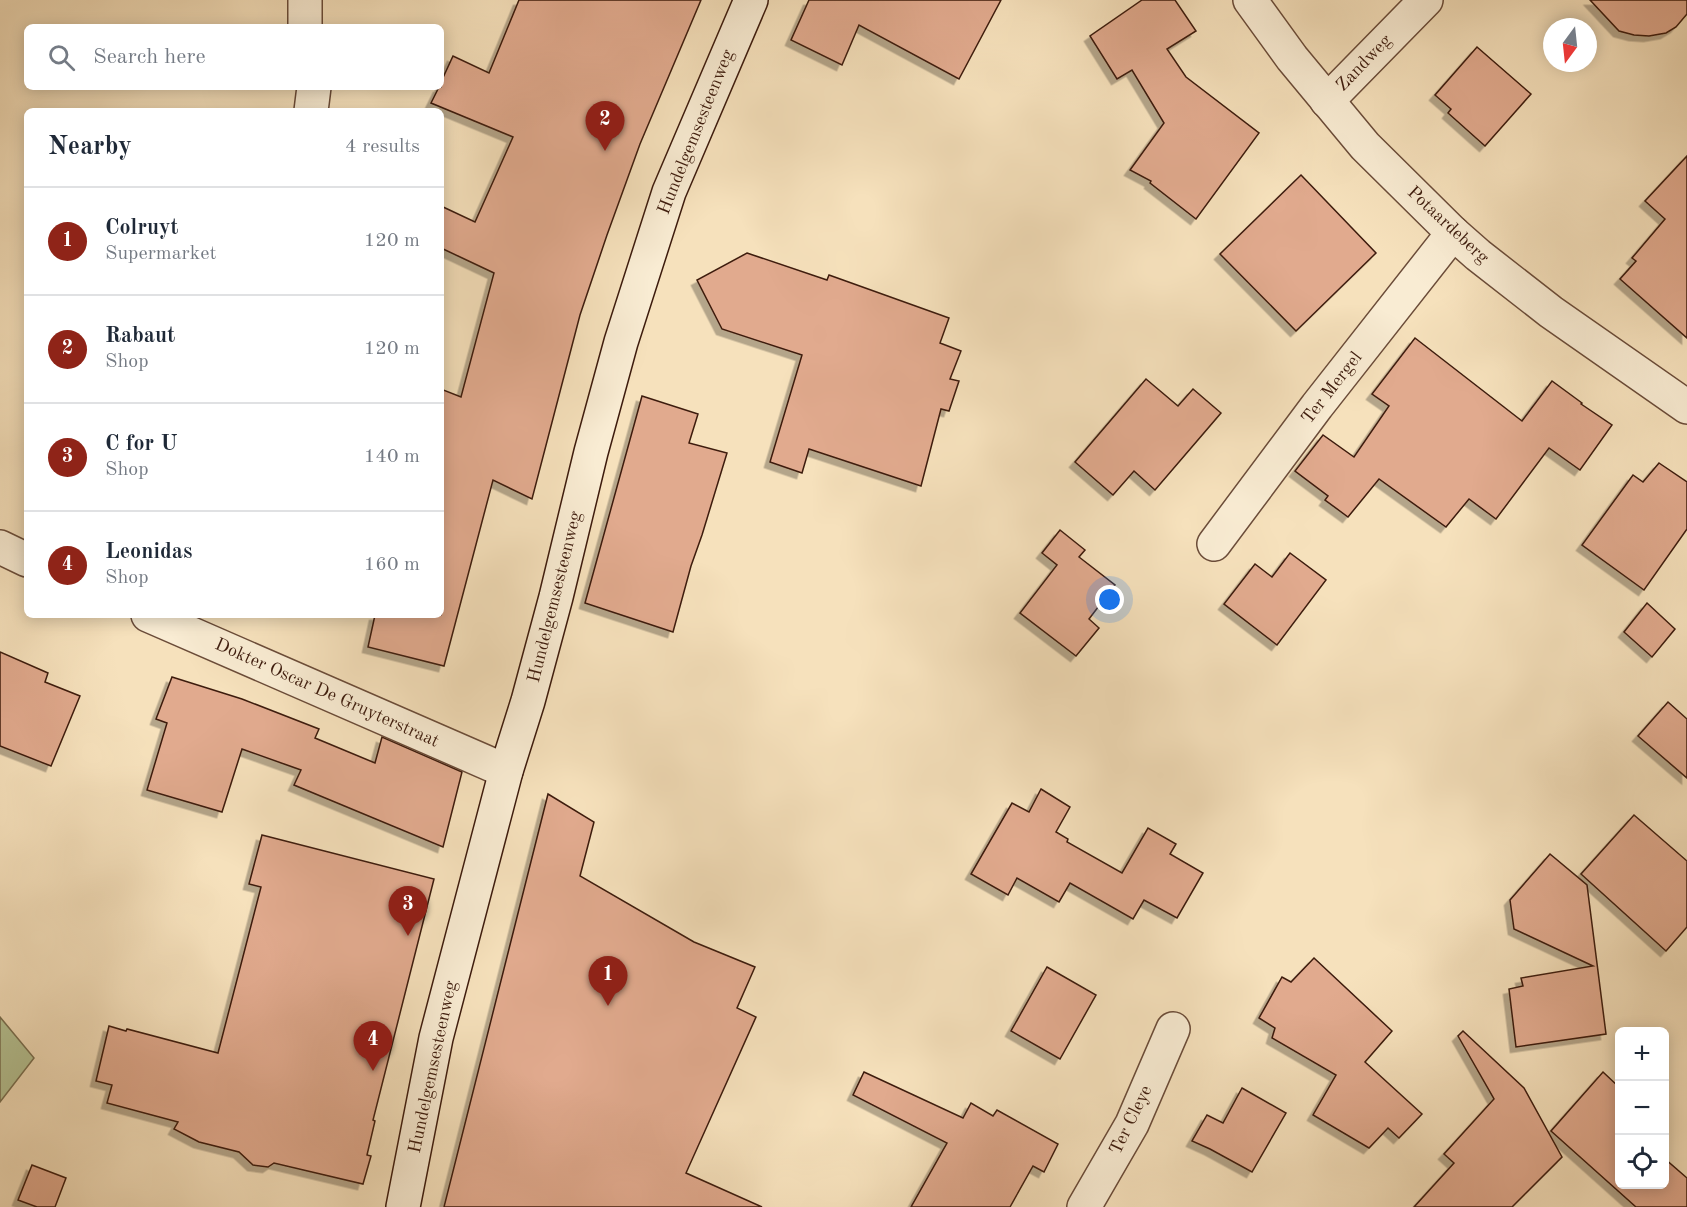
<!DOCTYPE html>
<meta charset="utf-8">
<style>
body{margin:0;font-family:"Old Standard TT",serif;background:#f6f6f7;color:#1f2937}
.controls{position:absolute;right:18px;bottom:18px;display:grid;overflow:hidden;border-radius:9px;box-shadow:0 3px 15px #0003}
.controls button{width:54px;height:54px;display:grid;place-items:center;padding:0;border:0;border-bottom:2px solid #e0e1e3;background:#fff;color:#1f2937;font:30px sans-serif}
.compass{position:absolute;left:1543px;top:18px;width:54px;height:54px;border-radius:50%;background:#fff;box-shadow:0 3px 15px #0003;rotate:195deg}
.you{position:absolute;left:1110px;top:600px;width:21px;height:21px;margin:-15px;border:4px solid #fff;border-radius:50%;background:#1a73e8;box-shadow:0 0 0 9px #1a73e833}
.badge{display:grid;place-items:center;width:39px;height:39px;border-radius:50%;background:#8f2418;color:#fff;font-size:20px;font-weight:700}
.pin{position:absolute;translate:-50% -50px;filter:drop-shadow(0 2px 3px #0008)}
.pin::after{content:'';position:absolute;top:32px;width:21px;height:18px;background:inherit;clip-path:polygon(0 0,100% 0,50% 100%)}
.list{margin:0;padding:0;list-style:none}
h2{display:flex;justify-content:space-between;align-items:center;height:78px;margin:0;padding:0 24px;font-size:26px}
h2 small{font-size:20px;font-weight:400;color:#747a83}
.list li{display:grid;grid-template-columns:39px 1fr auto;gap:18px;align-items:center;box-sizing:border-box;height:108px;padding:0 24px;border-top:2px solid #e0e1e3}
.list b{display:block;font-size:22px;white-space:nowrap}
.list p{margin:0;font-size:20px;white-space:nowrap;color:#747a83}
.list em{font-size:20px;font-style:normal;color:#747a83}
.icon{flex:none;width:33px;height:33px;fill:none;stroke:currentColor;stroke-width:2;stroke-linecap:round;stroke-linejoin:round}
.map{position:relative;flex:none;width:1687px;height:1207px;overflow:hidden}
.search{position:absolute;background:#fff;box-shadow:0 3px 15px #0003;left:24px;top:24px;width:420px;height:66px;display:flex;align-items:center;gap:15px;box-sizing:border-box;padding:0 21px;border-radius:9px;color:#747a83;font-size:22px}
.panel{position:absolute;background:#fff;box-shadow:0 3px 15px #0003;left:24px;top:108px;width:420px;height:510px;border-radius:9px}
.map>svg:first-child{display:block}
.green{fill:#b6c495;stroke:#7a7051;stroke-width:1.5}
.building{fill:#e1aa8e;stroke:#3d1b0d;stroke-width:1.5;filter:url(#shadow)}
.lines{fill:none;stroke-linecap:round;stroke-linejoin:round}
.street-casing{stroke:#6b4c39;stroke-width:36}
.secondary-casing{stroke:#3d1b0d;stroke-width:36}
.street{stroke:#f9ecd3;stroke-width:33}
.secondary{stroke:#f9ecd3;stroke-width:33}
.labels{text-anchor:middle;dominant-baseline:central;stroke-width:4.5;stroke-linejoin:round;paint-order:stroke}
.street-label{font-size:18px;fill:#3d1b0d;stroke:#f9ecd3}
</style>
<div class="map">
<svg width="1687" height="1207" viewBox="0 0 1687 1207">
<defs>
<filter id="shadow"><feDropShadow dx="-5.5" dy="5.5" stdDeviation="0" flood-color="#0004"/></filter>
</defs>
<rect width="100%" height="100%" fill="#f6e1bc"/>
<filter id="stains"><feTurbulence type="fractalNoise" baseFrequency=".00333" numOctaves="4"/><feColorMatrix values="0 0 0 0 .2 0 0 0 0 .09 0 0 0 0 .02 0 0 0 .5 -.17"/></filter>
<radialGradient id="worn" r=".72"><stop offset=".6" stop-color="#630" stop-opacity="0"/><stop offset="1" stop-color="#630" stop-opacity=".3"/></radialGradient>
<path class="green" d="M0 1017 34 1058 0 1102Z"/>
<g class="building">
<path d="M519 0H701L640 144 607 235 580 315 532 499 493 480 444 666 368 647 375 615H441V389L461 397 494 273 441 248V206L475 222 513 137 431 103 439 87H441V82L453 56 489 73Z"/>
<path d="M809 0H1001L959 79 859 25 842 65 791 40Z"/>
<path d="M1142 0H1175L1196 31 1167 49 1186 77 1259 133 1196 219 1150 183 1151 181 1130 170 1164 123 1132 70 1117 79 1090 36Z"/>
<path d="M1590 0H1687V14L1676 27 1666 33 1649 36 1634 35 1619 31Z"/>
<path d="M1477 47 1531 94 1485 146 1448 113 1451 109 1435 95Z"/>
<path d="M1687 156V338L1620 279 1636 261 1632 258 1665 219 1645 201Z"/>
<path d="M1301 175 1376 253 1296 331 1220 254Z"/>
<path d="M747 253 827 280 829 275 949 318 940 343 961 351 950 379 959 381 949 411 941 409 921 486 809 449 802 473 770 462 802 355 722 329 697 280Z"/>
<path d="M1415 338 1522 421 1552 381 1582 403 1581 404 1612 425 1580 470 1549 448 1496 519 1469 499 1446 527 1379 479 1348 517 1325 500 1328 496 1295 471 1323 435 1354 457 1389 406 1372 394Z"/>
<path d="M1146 379 1178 406 1193 389 1221 413 1155 490 1134 471 1113 495 1075 462Z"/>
<path d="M642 396 698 414 689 443 727 453 702 535 691 566 673 632 585 603Z"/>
<path d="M1659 463 1687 482V529L1644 590 1582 545 1633 475 1643 482Z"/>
<path d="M1060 530 1085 550 1079 557 1115 585 1089 619 1099 628 1076 656 1020 613 1057 565 1042 553Z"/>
<path d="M1290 553 1326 580 1277 645 1224 604 1255 564 1272 577Z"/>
<path d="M1647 603 1675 629 1652 657 1624 632Z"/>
<path d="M0 652 48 673 45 682 80 696 51 766 0 746Z"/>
<path d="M172 677 242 699 319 729 315 738 375 763 382 737 462 772 443 847 294 785 301 770 242 749 222 812 147 790 167 723 156 719Z"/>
<path d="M1668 702 1687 719V778L1638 736Z"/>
<path d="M1041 789 1070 807 1056 832 1068 839 1067 842 1122 873 1148 828 1176 844 1170 854 1203 873 1177 918 1144 900 1133 919 1070 883 1059 902 1017 878 1008 895 971 874 1012 803 1029 812Z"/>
<path d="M548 794 594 822 580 876 694 942 755 967 737 1008 756 1017 686 1173 762 1207H444Z"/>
<path d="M1634 815 1687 861V927L1666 951 1581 874Z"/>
<path d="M262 835 434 879 373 1120 375 1121 367 1155 371 1156 363 1184 274 1163 268 1167 253 1165 239 1152 199 1142 174 1129 178 1122 107 1103 112 1085 96 1081 109 1026 126 1031 127 1029 218 1053 261 887 249 884Z"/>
<path d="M1550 854 1587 885 1606 1034 1516 1047 1509 989 1523 986 1521 978 1593 966 1514 929 1510 900Z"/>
<path d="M1314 958 1392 1031 1365 1062 1422 1114 1399 1138 1388 1128 1369 1148 1313 1115 1336 1075 1272 1038 1275 1028 1259 1018 1282 977 1291 982Z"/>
<path d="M1047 967 1096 995 1060 1059 1011 1031Z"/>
<path d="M1463 1031 1524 1088 1562 1157 1512 1207H1414L1454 1163 1444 1154 1494 1099 1458 1036Z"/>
<path d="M864 1072 963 1118 971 1103 993 1116 997 1110 1058 1144 1044 1172 1033 1166 1010 1207H911L947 1143 853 1095Z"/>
<path d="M1603 1072 1620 1088V1185H1665V1159L1687 1178V1207H1636L1551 1131Z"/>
<path d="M1242 1088 1286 1113 1252 1172 1210 1149 1192 1141 1207 1115 1223 1123Z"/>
<path d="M32 1165 66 1178 55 1207H37L18 1200Z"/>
</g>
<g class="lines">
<defs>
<g id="street">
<path d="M305 0V27"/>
<path d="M1250 0 1292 58 1365 146 1453 233 1478 255 1551 312 1687 407"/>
<path d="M1327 101 1426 0"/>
<path d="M311 111 314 87"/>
<path d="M1214 544 1317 406 1453 233"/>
<path d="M0 547 27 560"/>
<path d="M148 615 506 771"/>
<path d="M1084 1207 1132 1124 1173 1029"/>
</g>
<path id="secondary" d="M403 1207 436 1038 506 771 528 701 556 597 591 452 621 342 669 192 751 0"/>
</defs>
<use href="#street" class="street-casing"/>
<use href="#secondary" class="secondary-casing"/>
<use href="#street" class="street"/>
<use href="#secondary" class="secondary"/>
</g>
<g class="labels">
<g class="street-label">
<text transform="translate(1364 63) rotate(-46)">Zandweg</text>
<text transform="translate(696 132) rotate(-68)">Hundelgemsesteenweg</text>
<text transform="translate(1448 225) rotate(43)">Potaardeberg</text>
<text transform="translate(1332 388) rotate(-52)">Ter Mergel</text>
<text transform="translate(555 597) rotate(-76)">Hundelgemsesteenweg</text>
<text transform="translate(327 693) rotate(24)">Dokter Oscar De Gruyterstraat</text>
<text transform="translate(433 1067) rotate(-78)">Hundelgemsesteenweg</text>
<text transform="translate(1131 1120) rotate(-64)">Ter Cleye</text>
</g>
</g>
<rect width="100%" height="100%" filter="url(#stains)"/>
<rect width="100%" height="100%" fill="url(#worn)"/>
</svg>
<div class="controls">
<button>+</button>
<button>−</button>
<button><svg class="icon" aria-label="locate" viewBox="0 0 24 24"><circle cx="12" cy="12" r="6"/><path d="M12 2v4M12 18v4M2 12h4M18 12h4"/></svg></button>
</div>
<svg class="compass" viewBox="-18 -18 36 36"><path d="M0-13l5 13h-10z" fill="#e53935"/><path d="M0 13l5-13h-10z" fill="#747a83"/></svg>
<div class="you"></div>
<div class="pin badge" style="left:608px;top:1006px">1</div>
<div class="pin badge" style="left:605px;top:151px">2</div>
<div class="pin badge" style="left:408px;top:936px">3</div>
<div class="pin badge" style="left:373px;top:1071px">4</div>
<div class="search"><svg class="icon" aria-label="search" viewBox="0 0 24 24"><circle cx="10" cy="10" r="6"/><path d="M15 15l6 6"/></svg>Search here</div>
<section class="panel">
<h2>Nearby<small>4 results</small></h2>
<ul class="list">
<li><span class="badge">1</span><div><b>Colruyt</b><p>Supermarket</p></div><em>120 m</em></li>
<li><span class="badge">2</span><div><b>Rabaut</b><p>Shop</p></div><em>120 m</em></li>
<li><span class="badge">3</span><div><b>C for U</b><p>Shop</p></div><em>140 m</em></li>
<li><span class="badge">4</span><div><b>Leonidas</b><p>Shop</p></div><em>160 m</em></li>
</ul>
</section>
</div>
